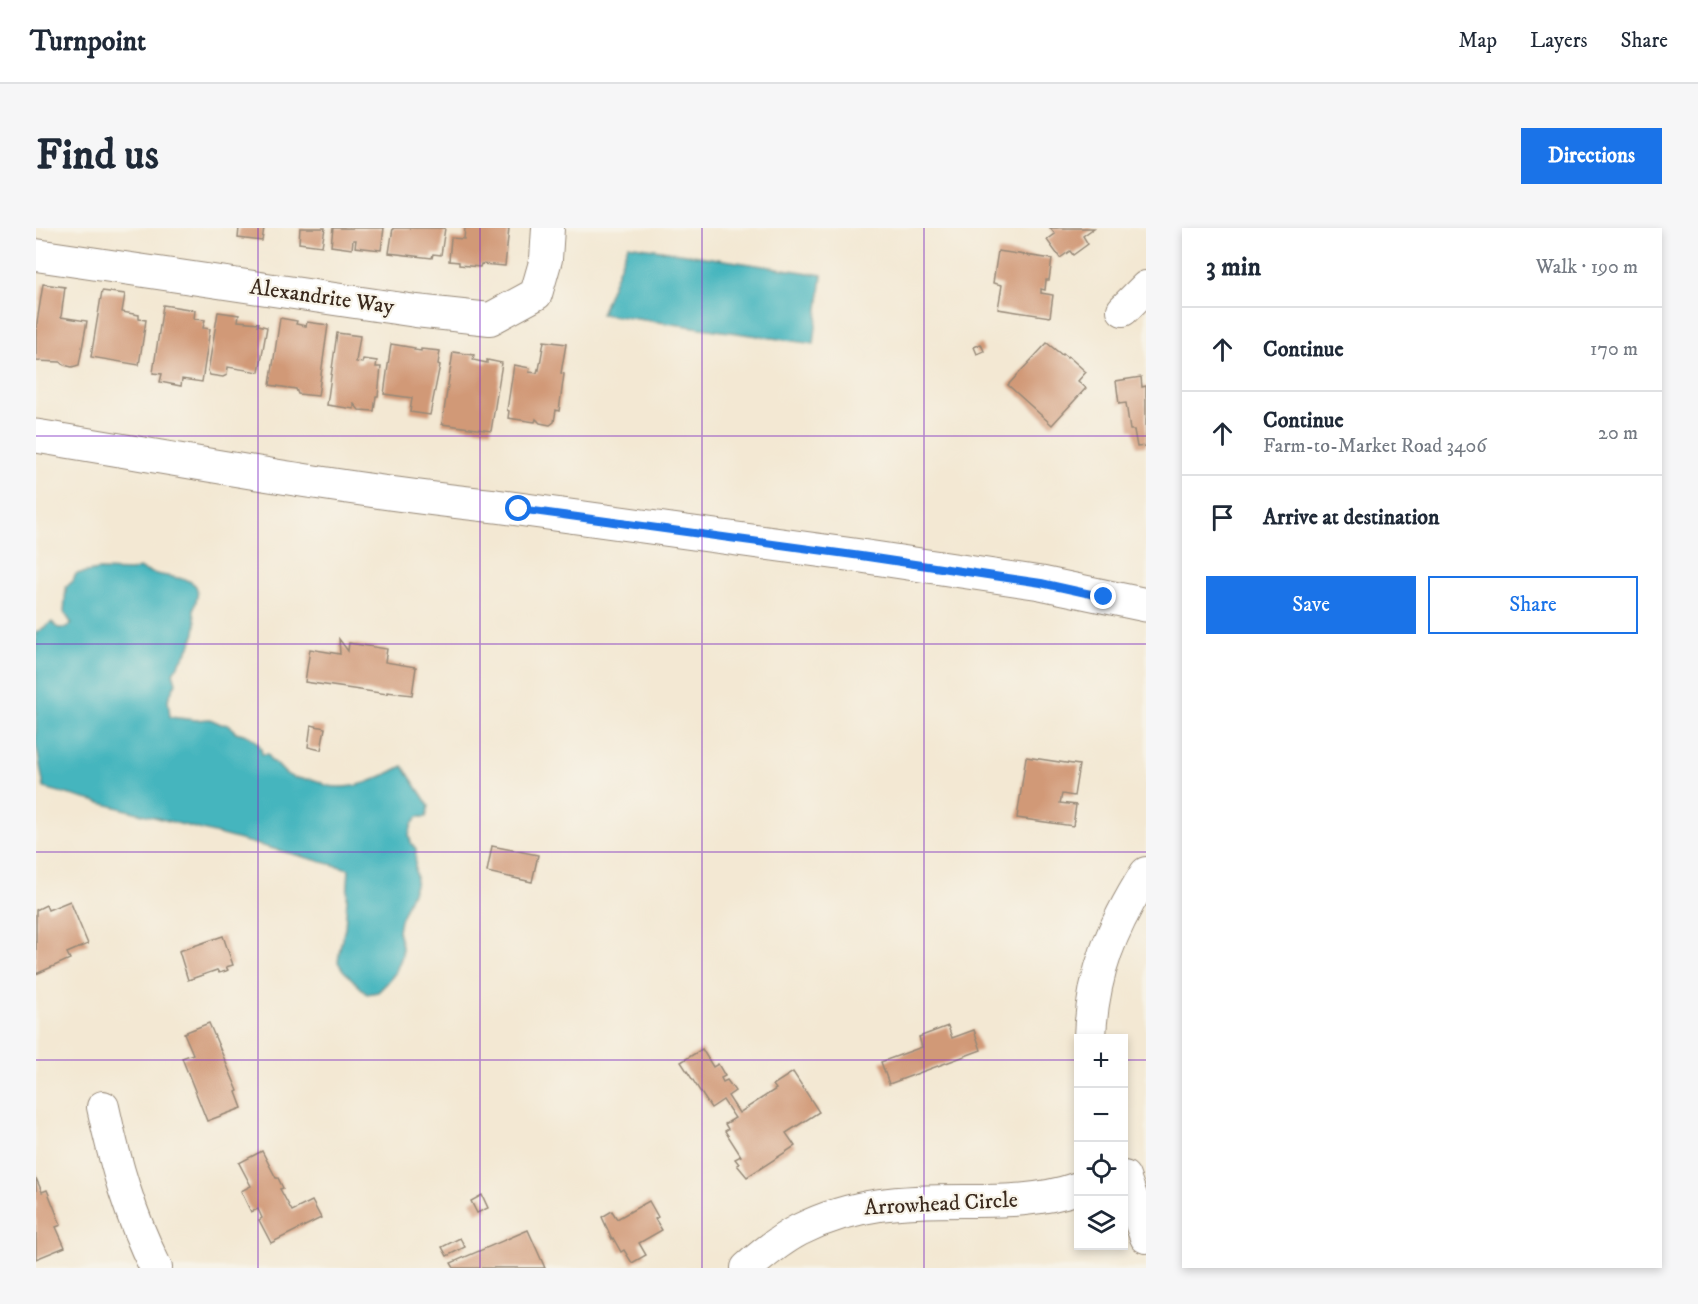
<!DOCTYPE html>
<meta charset="utf-8">
<style>
body{margin:0;font-family:"IM FELL DW Pica",serif;background:#f6f6f7;color:#1f2937}
.controls{position:absolute;right:18px;bottom:18px;display:grid;overflow:hidden;border-radius:0px;box-shadow:0 3px 9px #0003}
.controls button{width:54px;height:54px;display:grid;place-items:center;padding:0;border:0;border-bottom:2px solid #e0e1e3;background:#fff;color:#1f2937;font:30px sans-serif}
.stop{position:absolute;width:18px;height:18px;margin:-14px;border:4px solid #1a73e8;border-radius:50%;background:#fff}
.stop.end{background:#1a73e8;border-color:#fff;box-shadow:0 2px 6px #0008}
.list{margin:0;padding:0;list-style:none}
h2{display:flex;justify-content:space-between;align-items:center;height:78px;margin:0;padding:0 24px;font-size:26px}
h2 small{font-size:20px;font-weight:400;color:#747a83}
.list li{display:grid;grid-template-columns:39px 1fr auto;gap:18px;align-items:center;box-sizing:border-box;height:84px;padding:0 24px;border-top:2px solid #e0e1e3}
.list b{display:block;font-size:22px;white-space:nowrap}
.list p{margin:0;font-size:20px;white-space:nowrap;color:#747a83}
.list em{font-size:20px;font-style:normal;color:#747a83}
.actions{display:flex;gap:12px;padding:18px 24px}
.actions a{flex:1;padding:14px 0;border:2px solid #1a73e8;border-radius:0px;text-align:center;font-size:21px;color:#1a73e8}
.actions .main{background:#1a73e8;color:#fff}
.icon{flex:none;width:33px;height:33px;fill:none;stroke:currentColor;stroke-width:2;stroke-linecap:round;stroke-linejoin:round}
.map{position:relative;flex:none;width:1110px;height:1040px;overflow:hidden;border-radius:0px}
header{display:flex;align-items:center;gap:36px;box-sizing:border-box;height:84px;padding:0 30px;background:#fff;border-bottom:2px solid #e0e1e3}
header strong{font-size:28px}
nav{display:flex;gap:33px;margin-inline-start:auto;font-size:21px}
.intro{display:flex;align-items:center;justify-content:space-between;box-sizing:border-box;height:144px;padding:0 36px}
h1{margin:0;font-size:42px}
.button{padding:15px 27px;border-radius:0px;background:#1a73e8;color:#fff;font-size:21px;font-weight:700}
main{display:flex;gap:36px;padding:0 36px}
aside{flex:1;background:#fff;border-radius:0px;box-shadow:0 3px 9px #0003}
.map>svg:first-child{display:block}
.water{fill:#45b5be;stroke:#40706e;stroke-width:1.5}
.building{fill:#d19977}
.lines{fill:none;stroke-linecap:round;stroke-linejoin:round}
.minor-casing{stroke:#978978;stroke-width:34}
.major-casing{stroke:#978978;stroke-width:35}
.minor{stroke:#fff;stroke-width:32}
.major{stroke:#fff;stroke-width:33}
.route{stroke:#1a73e8;stroke-width:8}
.grid{fill:none;stroke:#7b2cbf;stroke-width:1.5;stroke-opacity:0.55}
.labels{text-anchor:middle;dominant-baseline:central;stroke-width:4.5;stroke-linejoin:round;paint-order:stroke}
.street-label{font-size:22px;fill:#3b2a1e;stroke:#f7f3e8}
</style>
<header>
<strong>Turnpoint</strong>
<nav><a>Map</a><a>Layers</a><a>Share</a></nav>
</header>
<div class="intro"><h1>Find us</h1><a class="button">Directions</a></div>
<main>
<div class="map">
<svg width="1110" height="1040" viewBox="0 0 1110 1040">
<rect width="100%" height="100%" fill="#f7f3e8"/>
<filter id="ink" filterUnits="userSpaceOnUse"><feTurbulence type="fractalNoise" baseFrequency=".0167" numOctaves="2"/><feDisplacementMap in="SourceGraphic" scale="12" xChannelSelector="R" yChannelSelector="G"/><feConvolveMatrix kernelMatrix="1 2 1 2 8 2 1 2 1" color-interpolation-filters="sRGB"/></filter>
<filter id="wash" filterUnits="userSpaceOnUse"><feTurbulence type="fractalNoise" baseFrequency=".008" numOctaves="4" result="noise"/><feDisplacementMap in="SourceGraphic" scale="24" xChannelSelector="R" yChannelSelector="G"/><feGaussianBlur stdDeviation="1.35" result="paint"/><feColorMatrix in="noise" values="0 0 0 0 0 0 0 0 0 0 0 0 0 0 0 0 0 1.4 0 .05"/><feComposite in="paint" operator="in"/></filter>
<g filter="url(#wash)">
<rect width="100%" height="100%" fill="#f3e8d3"/>
<g class="water">
<path d="M592 17 786 47 778 116 565 86Z"/>
<path d="M103 340C119 349 138 347 153 353 167 359 160 371 158 381 157 387 160 390 160 395 160 415 146 430 137 445L140 455 132 471 134 489 160 492 174 491 185 496 194 497 199 504C212 506 224 511 226 526H232L235 533C244 536 245 545 256 549 264 552 272 550 279 552 284 553 288 557 292 558 319 563 344 550 367 538L393 578 390 589H382L376 596 373 607 375 615 380 621 379 641 380 649 379 657 364 692 362 703 366 718V728L359 745 351 755 342 764 331 766 307 742 302 734 304 719 309 700 313 641 8 560 0 515V405L16 394 22 400H30L36 396 28 384 30 359 37 353 40 346 63 342 95 343Z"/>
</g>
<g id="blocks">
<g class="building">
<path d="M203 0H228L226 13 202 10Z"/>
<path d="M264 0H289L286 18 263 15Z"/>
<path d="M297 0H348L345 22 319 19 320 12H317L316 21 295 18Z"/>
<path d="M357 0H409L405 27 397 26 396 30 353 25Z"/>
<path d="M429 0H473L469 38 445 36 444 39 423 37V34L413 33 415 10 428 11Z"/>
<path d="M1014 0H1058L1047 8 1052 16 1037 27 1034 23 1024 30 1011 12 1019 6Z"/>
<path d="M962 23 1016 31 1013 52H1010L1009 62 1005 61V65L1017 67 1014 89 962 81 966 57 957 55Z"/>
<path d="M7 56 29 59 25 89 51 93 43 137 36 139 28 137 25 134 0 133V101Z"/>
<path d="M66 63 89 66 86 84 103 87V91L110 92 103 137 55 129Z"/>
<path d="M127 77 159 82 158 91 169 92 167 100 174 101 166 154 146 151 145 158 124 154 126 146 117 145Z"/>
<path d="M182 84 203 87 202 93 223 95 222 97 231 99 223 144 192 139 191 147 187 149 174 147 172 143Z"/>
<path d="M244 90 261 93 260 96 270 98 271 94 292 97 282 168 262 166 260 161 234 157Z"/>
<path d="M301 105 324 108 320 134 326 135 327 131 341 133 340 139H345L342 168H340L338 183 323 182 318 176V181L291 177Z"/>
<path d="M508 113 530 116 525 145 528 146 523 183 520 182 518 194 514 197 504 195 500 191 499 194 472 190 473 183 471 182 478 137 494 140 493 144 501 145 502 141 503 142Z"/>
<path d="M1011 115 1026 127 1027 126 1031 129 1032 128 1050 144 1042 153 1050 160 1016 197 972 157Z"/>
<path d="M355 116 379 120 378 122 385 123V121L404 123 402 136 404 137 394 187 374 184 376 170 348 166Z"/>
<path d="M945 116 948 123 941 126 938 119Z"/>
<path d="M417 124 438 127 437 132 451 135V132L466 135 455 203 406 196Z"/>
<path d="M1105 149 1106 159 1110 158V218L1101 219 1098 202H1094L1090 175 1083 176 1080 153Z"/>
<path d="M303 411 312 423 313 415 351 421 349 434 380 439 376 467 351 464V466L269 454 274 421 304 426Z"/>
<path d="M275 497 289 500 285 522 272 519Z"/>
<path d="M990 529 1043 537 1038 568 1026 566 1024 575 1040 577 1037 598 981 590Z"/>
<path d="M456 618 502 627 496 654 451 644Z"/>
<path d="M34 673 52 716 31 725 34 731 0 746V682L10 677 12 682Z"/>
<path d="M187 708 197 737 190 739 192 742 190 743 183 745 181 742 152 752 143 723Z"/>
<path d="M173 795 202 863 200 864 206 880 171 893 146 830 157 826 148 805Z"/>
<path d="M912 798 916 810 938 802 945 822 853 856 845 834 886 819 883 809Z"/>
<path d="M666 821 677 839 682 836 689 848 685 850 687 854 691 852 699 863 692 868 703 885 740 861 737 857 757 844 783 884 750 905 759 918 711 949 701 937 703 936 699 931 705 928 689 903 692 901 689 896 699 890 687 872 675 880 645 834Z"/>
<path d="M226 923 240 950H242L247 960 244 961 256 983 276 973 285 990 235 1015 223 992 226 990 222 981 215 984 205 963 215 958 203 935Z"/>
<path d="M0 950 6 964 11 962 25 997 20 999 29 1019 0 1031Z"/>
<path d="M446 967 452 980 441 985 435 973Z"/>
<path d="M613 973 622 989 619 991 626 1002 603 1015 610 1027 596 1035 588 1022 585 1024 577 1010 576 1011 566 989 576 983 581 991Z"/>
<path d="M492 1002 509 1040H418L415 1035Z"/>
<path d="M424 1010 429 1019 411 1028 406 1019Z"/>
</g>
</g>
</g>
<g filter="url(#ink)">
<use href="#blocks" fill-opacity="0" stroke="#978978" stroke-width="1.5"/>
<g class="lines">
<defs>
<g id="minor">
<path d="M0 27 380 83 454 91 500 66 510 31 512 0"/>
<path d="M1087 82 1110 59"/>
<path d="M1054 810C1056 746 1076 699 1110 645"/>
<path d="M67 879C79 935 94 988 120 1040"/>
<path d="M1088 949 1110 1009"/>
<path d="M711 1040C727 1026 744 1012 763 1002 819 974 868 973 929 973 968 973 1005 973 1042 960"/>
</g>
<path id="major" d="M0 208C153 233 306 262 460 278L825 328 1005 355 1110 377"/>
</defs>
<use href="#minor" class="minor-casing"/>
<use href="#major" class="major-casing"/>
<use href="#minor" class="minor"/>
<use href="#major" class="major"/>
</g>
</g>
<g class="lines" filter="url(#ink)">
<path class="route" d="M483 281 825 328 1005 355 1068 369"/>
</g>
<path class="grid" d="M222 0V1040M444 0V1040M666 0V1040M888 0V1040M0 208H1110M0 416H1110M0 624H1110M0 832H1042M1088 832H1110"/>
<g class="labels">
<g class="street-label">
<text transform="translate(286 69) rotate(8)">Alexandrite Way</text>
<text transform="translate(905 976) rotate(-3)">Arrowhead Circle</text>
</g>
</g>
</svg>
<div class="controls">
<button>+</button>
<button>−</button>
<button><svg class="icon" aria-label="locate" viewBox="0 0 24 24"><circle cx="12" cy="12" r="6"/><path d="M12 2v4M12 18v4M2 12h4M18 12h4"/></svg></button>
<button><svg class="icon" aria-label="layers" viewBox="0 0 24 24"><path d="M12 4l9 5-9 5-9-5zM3 14l9 5 9-5"/></svg></button>
</div>
<div class="stop" style="left:483px;top:281px"></div>
<div class="stop end" style="left:1068px;top:369px"></div>
</div>
<aside>
<h2>3 min<small>Walk · 190 m</small></h2>
<ul class="list">
<li><svg class="icon" aria-label="ahead" viewBox="0 0 24 24"><path d="M12 20V5M6 11l6-6 6 6"/></svg><div><b>Continue</b></div><em>170 m</em></li>
<li><svg class="icon" aria-label="ahead" viewBox="0 0 24 24"><path d="M12 20V5M6 11l6-6 6 6"/></svg><div><b>Continue</b><p>Farm-to-Market Road 3406</p></div><em>20 m</em></li>
<li><svg class="icon" aria-label="arrive" viewBox="0 0 24 24"><path d="M6 21V4h12l-3 4 3 4H6"/></svg><div><b>Arrive at destination</b></div></li>
</ul>
<div class="actions"><a class="main">Save</a><a>Share</a></div>
</aside>
</main>
